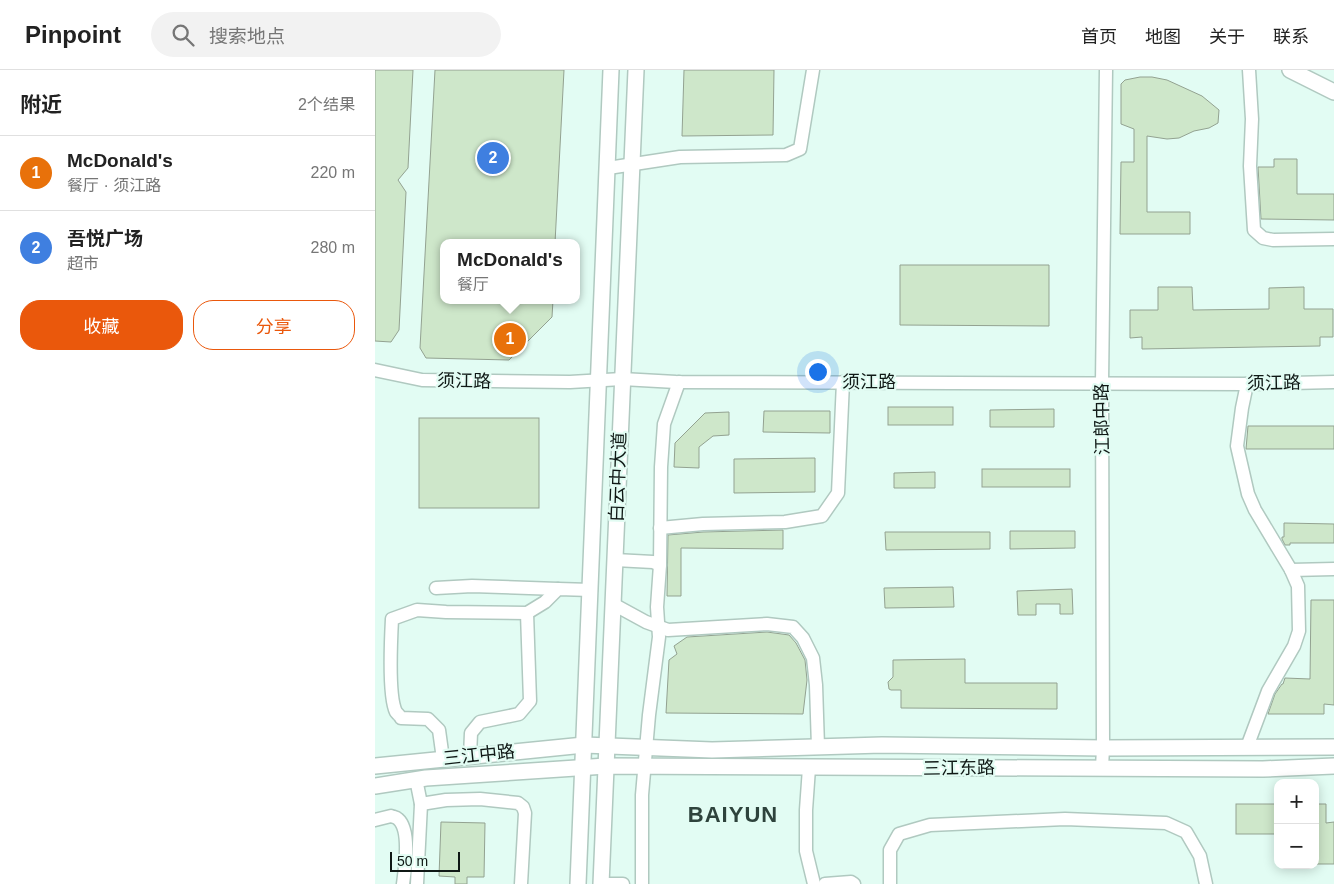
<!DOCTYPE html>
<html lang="zh">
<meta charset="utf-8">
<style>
body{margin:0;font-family:Arial,"Noto Sans SC",sans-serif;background:#f2f2f2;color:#222}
.controls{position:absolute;right:15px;bottom:15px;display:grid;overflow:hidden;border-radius:10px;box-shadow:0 2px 12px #0003}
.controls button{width:45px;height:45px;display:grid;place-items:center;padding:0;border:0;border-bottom:1px solid #e0e0e0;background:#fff;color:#222;font:25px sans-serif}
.scale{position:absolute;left:15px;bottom:12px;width:70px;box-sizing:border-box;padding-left:5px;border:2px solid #0f1815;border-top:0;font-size:14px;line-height:18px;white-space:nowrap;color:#0f1815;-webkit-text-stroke:4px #e2fcf3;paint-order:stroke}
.you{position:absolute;left:442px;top:301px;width:18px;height:18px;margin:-12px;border:4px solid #fff;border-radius:50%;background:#1a73e8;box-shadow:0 0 0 8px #1a73e833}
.badge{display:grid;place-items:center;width:32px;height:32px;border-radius:50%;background:#ea580c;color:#fff;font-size:16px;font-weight:700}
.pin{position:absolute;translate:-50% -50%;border:2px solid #fff;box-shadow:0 1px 5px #0006}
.popup{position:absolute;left:65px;top:169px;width:140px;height:65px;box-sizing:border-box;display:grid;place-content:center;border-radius:10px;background:#fff;filter:drop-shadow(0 1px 4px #0005);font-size:16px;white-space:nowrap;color:#767676}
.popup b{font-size:19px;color:#222}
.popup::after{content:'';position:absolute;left:50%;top:100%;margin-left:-10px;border:10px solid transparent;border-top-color:#fff}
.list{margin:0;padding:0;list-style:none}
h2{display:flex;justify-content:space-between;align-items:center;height:65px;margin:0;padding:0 20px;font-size:21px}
h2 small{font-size:16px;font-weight:400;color:#767676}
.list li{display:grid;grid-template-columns:32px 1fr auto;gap:15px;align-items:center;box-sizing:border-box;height:75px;padding:0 20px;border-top:1px solid #e0e0e0}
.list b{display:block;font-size:19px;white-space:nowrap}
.list p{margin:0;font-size:16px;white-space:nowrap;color:#767676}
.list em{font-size:16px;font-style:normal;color:#767676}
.actions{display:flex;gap:10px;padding:15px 20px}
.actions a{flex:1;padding:11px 0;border:1px solid #ea580c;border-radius:20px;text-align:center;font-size:18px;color:#ea580c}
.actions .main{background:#ea580c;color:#fff}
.icon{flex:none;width:28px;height:28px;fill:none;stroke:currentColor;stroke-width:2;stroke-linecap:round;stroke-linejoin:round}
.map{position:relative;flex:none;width:959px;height:814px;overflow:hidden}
header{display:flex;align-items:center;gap:30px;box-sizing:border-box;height:70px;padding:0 25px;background:#fff;border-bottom:1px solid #e0e0e0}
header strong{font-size:24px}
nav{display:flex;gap:28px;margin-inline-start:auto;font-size:18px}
.search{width:350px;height:45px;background:#f2f2f2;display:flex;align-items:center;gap:12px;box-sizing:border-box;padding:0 18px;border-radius:28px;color:#767676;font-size:19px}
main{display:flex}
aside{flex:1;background:#fff}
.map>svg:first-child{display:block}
.building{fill:#cee7ca;stroke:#93a291}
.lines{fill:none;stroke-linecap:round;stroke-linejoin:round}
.minor-casing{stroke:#b0c9c0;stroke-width:15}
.major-casing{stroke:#b0c9c0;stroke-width:18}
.minor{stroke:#fff;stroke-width:12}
.major{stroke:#fff;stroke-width:15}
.labels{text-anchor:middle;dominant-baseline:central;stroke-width:4.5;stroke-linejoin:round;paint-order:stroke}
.street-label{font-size:18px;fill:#0f1815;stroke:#e2fcf3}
.district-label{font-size:22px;font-weight:bold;letter-spacing:1px;fill:#2e433c;stroke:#e2fcf3}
</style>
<header>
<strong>Pinpoint</strong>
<div class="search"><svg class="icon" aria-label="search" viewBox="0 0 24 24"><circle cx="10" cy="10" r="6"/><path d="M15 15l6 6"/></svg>搜索地点</div>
<nav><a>首页</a><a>地图</a><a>关于</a><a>联系</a></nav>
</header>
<main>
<aside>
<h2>附近<small>2个结果</small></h2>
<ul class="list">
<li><span class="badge" style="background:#e8710a">1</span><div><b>McDonald's</b><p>餐厅 · 须江路</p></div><em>220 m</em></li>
<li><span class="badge" style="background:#3f7fe0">2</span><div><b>吾悦广场</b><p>超市</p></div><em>280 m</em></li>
</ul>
<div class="actions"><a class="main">收藏</a><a>分享</a></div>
</aside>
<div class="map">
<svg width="959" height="814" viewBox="0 0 959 814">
<rect width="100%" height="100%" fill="#e2fcf3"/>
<g class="building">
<path d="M0 0H38L33 98 23 110 31 122 24 260 16 272 0 271Z"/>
<path d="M60 0H189L180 173H69V230H178L177 247 134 290 51 288 45 278Z"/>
<path d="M309 0H399L398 65 307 66Z"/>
<path d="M765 7H777L792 10 827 26 844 40 843 53 834 58 819 61 804 68 792 69 772 66V142H815V164H745L746 92H759V59L746 54V14L750 10Z"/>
<path d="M899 89H922V124H959V150L886 149 883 97H899Z"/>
<path d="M525 195H674V256L525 255Z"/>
<path d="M783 217H817L818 240 894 239V218L929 217V239H958V267H945V276L767 279V267L755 268V240H783Z"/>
<rect x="513" y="337" width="65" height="18"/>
<path d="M679 339V357H615V340Z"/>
<path d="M389 341H455V363L388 362Z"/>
<path d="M354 342V365L338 366 324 377V398L299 397 300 373 330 343Z"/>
<rect x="44" y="348" width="120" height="90"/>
<path d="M873 356H959V379H871Z"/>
<path d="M440 388V422L359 423V389Z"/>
<rect x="607" y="399" width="88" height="18"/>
<path d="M560 402V418H519V403Z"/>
<path d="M909 453 959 454V473H915V475H910L907 469V467H909Z"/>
<path d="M408 460V479L306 478V526H292L293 465 328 462Z"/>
<path d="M635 461H700V478L635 479Z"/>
<path d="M510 462H615V479L511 480Z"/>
<path d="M578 517 579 537 510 538 509 518Z"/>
<path d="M697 519 698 544H685V534H661V545H643L642 521Z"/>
<path d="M936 530H959V635L949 634V644H893L900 624 907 614H908L910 608 935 609Z"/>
<path d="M392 562 414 565 421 573 430 590 432 610 428 644 291 643 294 590 302 584 299 576 312 567Z"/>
<path d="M590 589V613H682V639L526 638V620H516L514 619 513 612 518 607V590Z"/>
<rect x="861" y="734" width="42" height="30"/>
<path d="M940 734H951V753L959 752V794H940Z"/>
<path d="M66 752 110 753 109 807H92V814H80V807L64 806Z"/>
</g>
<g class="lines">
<defs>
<g id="minor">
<path d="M874 0 877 49 875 96 879 160 888 168 898 170 959 169"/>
<path d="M233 98 305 87 411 85 425 79 438 0"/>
<path d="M0 300 47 310 195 312 247 309 301 312 872 314 959 312"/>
<path d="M872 314 867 338 862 376 873 424 880 440 916 500 923 516 924 561 919 576 893 621 872 677"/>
<path d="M285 458 328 454 410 452 447 446 463 423 468 312"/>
<path d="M240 490 278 492 285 495"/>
<path d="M916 500 959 499"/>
<path d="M61 518 97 516 183 519"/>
<path d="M238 534 271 552 293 560 392 554 418 557 428 568 438 588 441 615 443 677"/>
<path d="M95 686 96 663 105 652 144 644 155 631 152 543"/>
<path d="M68 689 64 660 53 649 26 648C26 647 21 642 21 642 13 626 16 568 17 549L42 540 71 542 152 543 170 532 183 519 216 520"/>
<path d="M434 698 431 740V781L439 814"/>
<path d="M727 698 728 678 727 312 731 0"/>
<path d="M41 709 46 734 42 814"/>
<path d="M46 734 71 730 105 729 143 733 148 737 150 743 146 814"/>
<path d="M0 750 16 746C18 747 21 747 23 749 36 760 30 799 28 814"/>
<path d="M226 814H248"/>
<path d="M267 814V725L274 645 284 567 282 537 285 495 286 397 289 354 304 312"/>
<path d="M450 814 476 812 479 814"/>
<path d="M515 814V780L524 764 555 755 690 749 791 753 811 762 825 786 831 814"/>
</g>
<g id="major">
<path d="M915 0 959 22"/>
<path d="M0 696 209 675 337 680 507 675 728 678 959 677"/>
<path d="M0 716 51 708 231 696 888 699 959 696"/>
<path d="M203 814 236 0"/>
<path d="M226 814 261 0"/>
</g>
</defs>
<use href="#minor" class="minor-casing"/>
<use href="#major" class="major-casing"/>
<use href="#minor" class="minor"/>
<use href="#major" class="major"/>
</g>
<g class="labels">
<g class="street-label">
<text transform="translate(89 311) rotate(1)">须江路</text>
<text x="494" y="312">须江路</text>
<text transform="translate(899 313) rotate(-1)">须江路</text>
<text transform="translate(727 349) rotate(-91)">江郎中路</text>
<text transform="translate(243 407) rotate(-88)">白云中大道</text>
<text transform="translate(104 685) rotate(-6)">三江中路</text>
<text transform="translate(584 698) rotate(-1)">三江东路</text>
</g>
<g class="district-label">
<text x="358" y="744">BAIYUN</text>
</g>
</g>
</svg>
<div class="controls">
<button>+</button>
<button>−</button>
</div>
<div class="scale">50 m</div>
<div class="you"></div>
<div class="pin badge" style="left:135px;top:269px;background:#e8710a">1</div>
<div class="popup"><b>McDonald's</b>餐厅</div>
<div class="pin badge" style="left:118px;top:88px;background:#3f7fe0">2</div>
</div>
</main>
